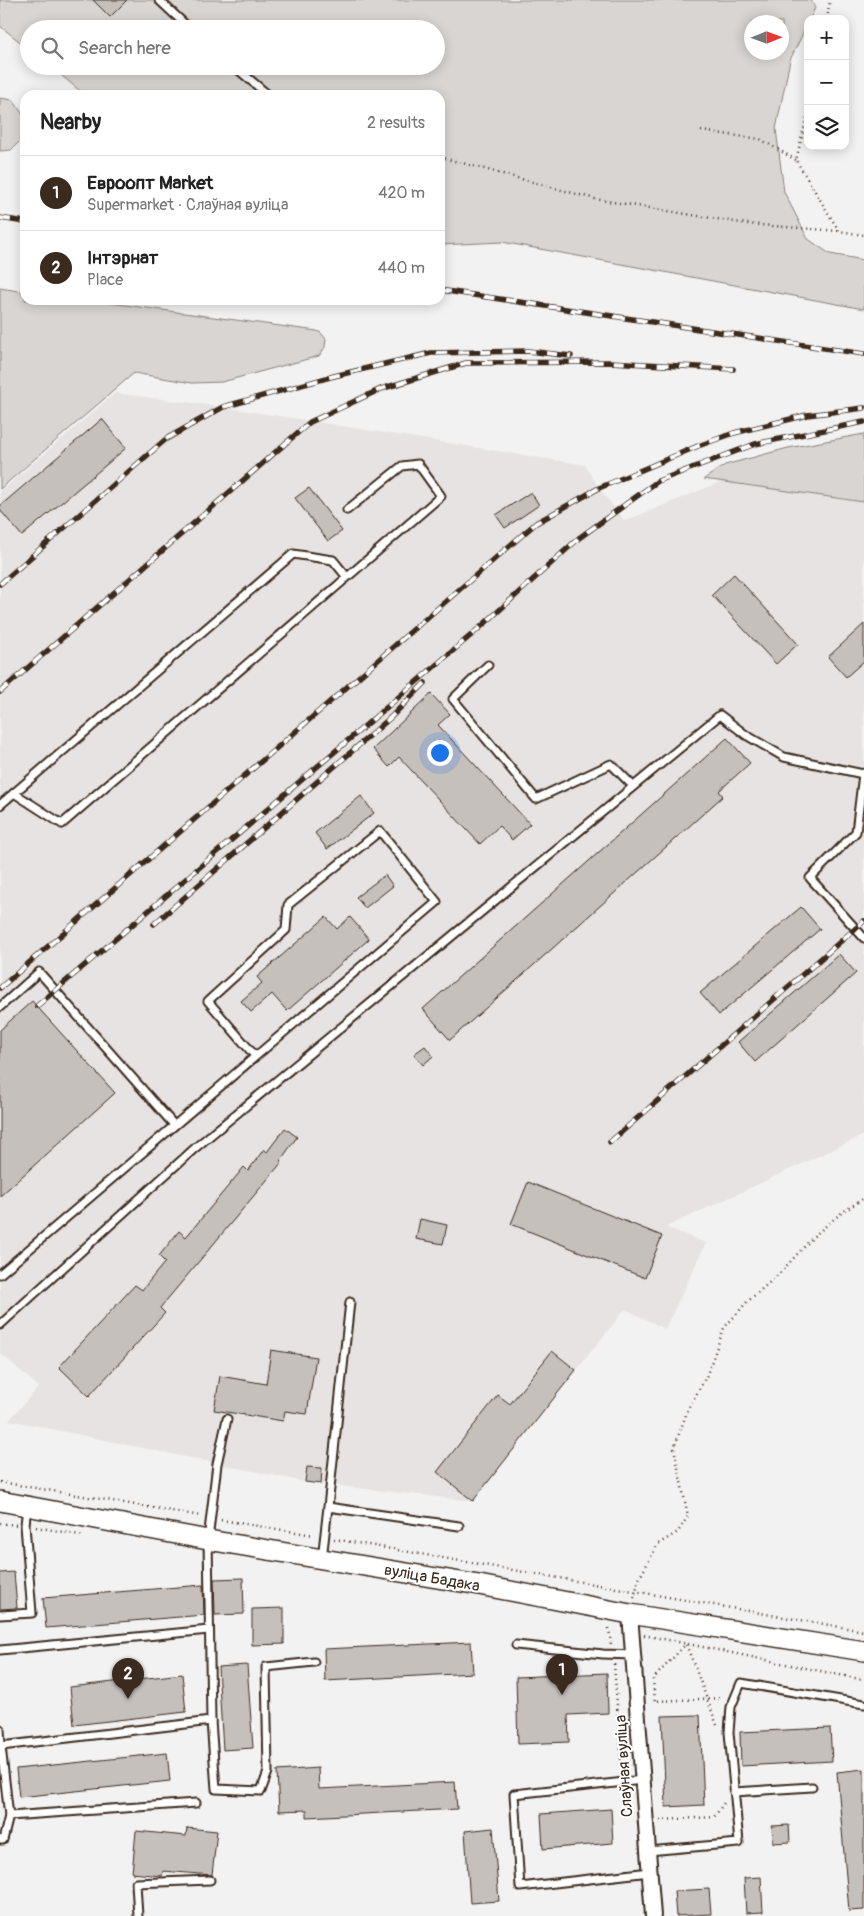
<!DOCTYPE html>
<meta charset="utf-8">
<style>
body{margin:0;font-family:Pangolin,sans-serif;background:#f6f6f6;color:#222}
.controls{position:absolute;right:15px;top:15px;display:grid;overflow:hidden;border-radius:10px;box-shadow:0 2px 12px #0003}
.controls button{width:45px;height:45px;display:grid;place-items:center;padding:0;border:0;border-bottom:1px solid #e0e0e0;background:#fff;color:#222;font:25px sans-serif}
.compass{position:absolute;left:744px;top:15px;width:45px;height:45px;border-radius:50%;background:#fff;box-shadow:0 2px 12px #0003;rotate:89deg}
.you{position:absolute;left:439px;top:752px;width:18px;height:18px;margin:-12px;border:4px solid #fff;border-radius:50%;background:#1a73e8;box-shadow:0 0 0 8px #1a73e833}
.badge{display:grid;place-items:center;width:32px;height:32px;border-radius:50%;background:#3b2a1e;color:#fff;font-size:16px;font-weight:700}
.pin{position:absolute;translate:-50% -41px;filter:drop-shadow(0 1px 2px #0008)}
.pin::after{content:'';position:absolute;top:26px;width:18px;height:15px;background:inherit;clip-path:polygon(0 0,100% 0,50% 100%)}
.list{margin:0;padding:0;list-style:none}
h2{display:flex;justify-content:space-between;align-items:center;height:65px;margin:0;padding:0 20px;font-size:21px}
h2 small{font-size:16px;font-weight:400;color:#767676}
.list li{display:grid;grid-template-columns:32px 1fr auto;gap:15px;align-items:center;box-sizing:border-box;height:75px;padding:0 20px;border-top:1px solid #e0e0e0}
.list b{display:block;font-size:19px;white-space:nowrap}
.list p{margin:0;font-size:16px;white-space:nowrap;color:#767676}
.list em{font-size:16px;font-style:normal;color:#767676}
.icon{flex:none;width:28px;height:28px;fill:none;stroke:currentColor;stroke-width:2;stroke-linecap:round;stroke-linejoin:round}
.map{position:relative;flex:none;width:864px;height:1916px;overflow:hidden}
.search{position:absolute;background:#fff;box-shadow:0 2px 12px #0003;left:20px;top:20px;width:425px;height:55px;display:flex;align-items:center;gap:12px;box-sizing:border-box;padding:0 18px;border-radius:28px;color:#767676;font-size:19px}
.panel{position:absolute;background:#fff;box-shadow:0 2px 12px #0003;left:20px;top:90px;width:425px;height:215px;border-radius:15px}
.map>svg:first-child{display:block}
.built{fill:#e6e3e2}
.green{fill:#d8d5d2;stroke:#8a8078;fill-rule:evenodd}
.building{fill:#c6c0bd;stroke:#3b2a1e}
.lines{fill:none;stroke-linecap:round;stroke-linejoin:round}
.service-casing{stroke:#3b2a1e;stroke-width:11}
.minor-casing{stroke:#3b2a1e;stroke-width:18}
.secondary-casing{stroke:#3b2a1e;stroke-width:22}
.path{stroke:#3b2a1e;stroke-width:2.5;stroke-dasharray:1 4;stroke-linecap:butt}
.service{stroke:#fff;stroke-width:7}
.minor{stroke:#fff;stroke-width:14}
.secondary{stroke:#fff;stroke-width:19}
.rail-casing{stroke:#3b2a1e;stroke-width:5.5}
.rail{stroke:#fff;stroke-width:4;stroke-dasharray:11;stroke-linecap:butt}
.labels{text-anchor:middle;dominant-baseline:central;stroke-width:4;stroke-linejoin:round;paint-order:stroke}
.street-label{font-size:16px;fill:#3b2a1e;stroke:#fff}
</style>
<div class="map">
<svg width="864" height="1916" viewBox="0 0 864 1916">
<rect width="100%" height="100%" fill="#f3f2f2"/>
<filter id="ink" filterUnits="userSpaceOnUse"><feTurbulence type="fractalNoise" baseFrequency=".02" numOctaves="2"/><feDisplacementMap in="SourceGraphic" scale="10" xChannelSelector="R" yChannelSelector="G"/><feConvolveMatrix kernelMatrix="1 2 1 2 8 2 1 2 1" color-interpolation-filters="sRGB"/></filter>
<g filter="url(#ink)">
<path class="built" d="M115 393 223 407 585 465 599 488 625 521 740 474 864 487V1135L666 1227 706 1243 665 1329 625 1309 473 1501 305 1482 9 1420 39 1387 0 1353V492Z"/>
<g class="green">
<path d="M0 0H811L815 8 810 19H808V23L790 60 776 129 784 192 808 239 830 254 864 260V309L502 242 440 245V95H85L50 66H436V29H29V49L0 26ZM752 22H782V52H752Z"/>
<path d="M0 98 13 100 24 116 23 138 11 150 0 151Z"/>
<path d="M0 288 25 292V300H88L317 331 321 333 326 339 325 347 319 356 222 382 192 383 134 373 0 489Z"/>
<path d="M864 434V502L704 479 725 465 788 448Z"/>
</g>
<g class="building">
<path d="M93 0H127L110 17Z"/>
<path d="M102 419 126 448 22 536 0 510V506Z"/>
<path d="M309 488 342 531 328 541 295 498Z"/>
<path d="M531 492 539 505 505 528 496 515Z"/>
<path d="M734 574 798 644 776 664 712 595Z"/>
<path d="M864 624V661L846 677 828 657Z"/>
<path d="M431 694 450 714 438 725 530 824 512 840 499 826 480 844 399 757 389 767 373 749Z"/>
<path d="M727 738 750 763 719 791 723 796 450 1040 423 1009Z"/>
<path d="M361 796 374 813 327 849 315 833Z"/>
<path d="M385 875 393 886 365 908 356 897Z"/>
<path d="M801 907 820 929 719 1015 700 993Z"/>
<path d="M326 917 337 929 350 917 369 939 287 1011 272 994 251 1012 241 1001 262 983 257 977Z"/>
<path d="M839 954 856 973 755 1062 738 1042Z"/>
<path d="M32 1001 115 1093 0 1196V1030Z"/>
<path d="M425 1046 433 1056 423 1065 414 1054Z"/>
<path d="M285 1128 297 1137 280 1161 282 1162 160 1308 165 1313 89 1396 59 1367 135 1285 142 1290 165 1262 159 1256 179 1231 186 1237 244 1167 248 1171 264 1149 267 1152Z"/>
<path d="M528 1182 662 1236 645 1278 511 1224Z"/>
<path d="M420 1219 447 1225 443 1244 416 1239Z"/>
<path d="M271 1350 316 1357 307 1414 285 1411 283 1421 214 1410 220 1376 266 1384Z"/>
<path d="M552 1351 576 1370 473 1501 437 1472 498 1395 510 1404Z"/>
<path d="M307 1467 322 1468 321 1484 305 1482Z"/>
<path d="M14 1572 17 1608 0 1609V1573Z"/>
<path d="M243 1578 244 1614 215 1615 214 1579Z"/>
<path d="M203 1585 204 1615 46 1628 43 1598Z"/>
<path d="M284 1608V1644L252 1645V1609Z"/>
<path d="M471 1642 473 1673 325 1681 324 1649Z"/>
<path d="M247 1665 253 1748 223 1750 218 1667Z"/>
<path d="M607 1673 608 1713 568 1715 569 1742 518 1744 516 1677Z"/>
<path d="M182 1674 186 1712 74 1725 70 1687Z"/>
<path d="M700 1715 704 1805 666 1807 662 1716Z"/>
<path d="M830 1728 832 1761 741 1766 740 1732Z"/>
<path d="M167 1753 170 1781 19 1797 16 1769Z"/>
<path d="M318 1768 319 1789 455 1782 457 1809 307 1817V1810L279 1811 277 1771Z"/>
<path d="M864 1769V1910L849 1911 837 1772Z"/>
<path d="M611 1809 613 1843 543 1849 541 1814Z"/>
<path d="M789 1825 790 1842 773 1843 772 1826Z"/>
<path d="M187 1828 217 1831 212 1875 163 1871 162 1876 132 1873 136 1831 186 1836Z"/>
<path d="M493 1828 499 1901 470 1903 465 1831Z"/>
<path d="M761 1877 763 1912 746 1913 744 1878Z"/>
<path d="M709 1889 711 1914 676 1916 674 1891Z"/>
</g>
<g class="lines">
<defs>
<g id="service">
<path d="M159 0 190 29"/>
<path d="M234 66 268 95"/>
<path d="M488 665 453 699 536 799 611 764 633 786"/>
<path d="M863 774 856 832 810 878 864 938"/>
<path d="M14 793 62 824 441 496 418 464 402 466 347 510"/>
<path d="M0 805 293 554 333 560 346 576"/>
<path d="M0 1007 39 972 174 1125"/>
<path d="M0 1274 437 902 380 831 288 905 286 930 208 1001 255 1056"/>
<path d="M0 1325 195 1148 720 715 746 735 784 757 863 774 864 773"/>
<path d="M227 1419 217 1464 208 1540 211 1721 216 1789 261 1791 268 1772 266 1667 314 1662"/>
<path d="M328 1507 350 1302"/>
<path d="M322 1559 328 1507 459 1526"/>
<path d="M0 1615 32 1613 25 1525 27 1506"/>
<path d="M516 1645 603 1654 634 1655"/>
<path d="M0 1650 209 1630"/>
<path d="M0 1729 1 1746"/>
<path d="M643 1780 514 1794 520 1887 650 1872"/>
<path d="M734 1792 812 1787"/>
<path d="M196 1803 9 1816 1 1746 211 1721"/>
<path d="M0 1840H3L9 1816"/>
<path d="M648 1851 739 1843 729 1732 731 1707 741 1683 864 1704"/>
<path d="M138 1916 136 1883 210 1880"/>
</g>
<path id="minor" d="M630 1614 653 1916"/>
<path id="secondary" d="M0 1501 208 1540 479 1585 630 1614 864 1651"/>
</defs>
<use href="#service" class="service-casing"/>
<use href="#minor" class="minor-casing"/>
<use href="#secondary" class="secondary-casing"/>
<g class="path">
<path d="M827 19 830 0"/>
<path d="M808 113 796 160 839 231 864 235"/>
<path d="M701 131 760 139 796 160"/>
<path d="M440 157 595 199 747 224 839 231"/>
<path d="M0 1482 201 1516"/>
<path d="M221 1520 314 1535"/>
<path d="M0 1523 16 1525"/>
<path d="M36 1527 85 1536"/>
<path d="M334 1539 864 1631"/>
<path d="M634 1598 639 1579 658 1544 678 1532 688 1516 674 1448 688 1409 706 1377 724 1328 747 1302 779 1274 814 1236 840 1214 864 1198"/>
<path d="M609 1628 611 1644"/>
<path d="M644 1635 864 1680"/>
<path d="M614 1664 622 1773"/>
<path d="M717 1725 686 1644 653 1679 655 1701 723 1698"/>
<path d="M660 1820 714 1817 724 1803"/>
</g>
<use href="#service" class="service"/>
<use href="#minor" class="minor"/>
<use href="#secondary" class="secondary"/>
<defs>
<g id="rail">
<path d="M0 218 25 222"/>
<path d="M440 290 864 354"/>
<path d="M0 584 166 439 223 407 330 377 431 353 528 351 571 356"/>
<path d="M0 692 310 422 381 389 466 363 610 362 733 369"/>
<path d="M154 924 390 718 425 683"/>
<path d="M0 988 536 523 599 488 698 446 734 433 807 415 864 408"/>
<path d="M37 1006 483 625 579 538 658 481 755 444 864 422"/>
<path d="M610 1142 864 921"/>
</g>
</defs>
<use href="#rail" class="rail-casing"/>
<use href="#rail" class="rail"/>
</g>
</g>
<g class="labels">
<g class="street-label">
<text transform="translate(432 1578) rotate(10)">вуліца Бадака</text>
<text transform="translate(624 1766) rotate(-94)">Слаўная вуліца</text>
</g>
</g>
</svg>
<div class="controls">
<button>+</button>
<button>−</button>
<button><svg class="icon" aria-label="layers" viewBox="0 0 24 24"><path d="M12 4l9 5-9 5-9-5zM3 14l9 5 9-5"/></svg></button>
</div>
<svg class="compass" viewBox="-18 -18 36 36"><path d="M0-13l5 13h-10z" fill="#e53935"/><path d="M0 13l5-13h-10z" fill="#767676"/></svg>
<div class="you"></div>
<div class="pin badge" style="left:562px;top:1695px">1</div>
<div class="pin badge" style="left:128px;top:1699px">2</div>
<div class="search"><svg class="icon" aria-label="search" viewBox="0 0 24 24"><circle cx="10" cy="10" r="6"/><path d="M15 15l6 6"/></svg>Search here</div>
<section class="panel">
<h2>Nearby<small>2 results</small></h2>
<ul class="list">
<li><span class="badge">1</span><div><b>Евроопт Market</b><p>Supermarket · Слаўная вуліца</p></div><em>420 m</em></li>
<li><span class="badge">2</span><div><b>Інтэрнат</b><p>Place</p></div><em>440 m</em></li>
</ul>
</section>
</div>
